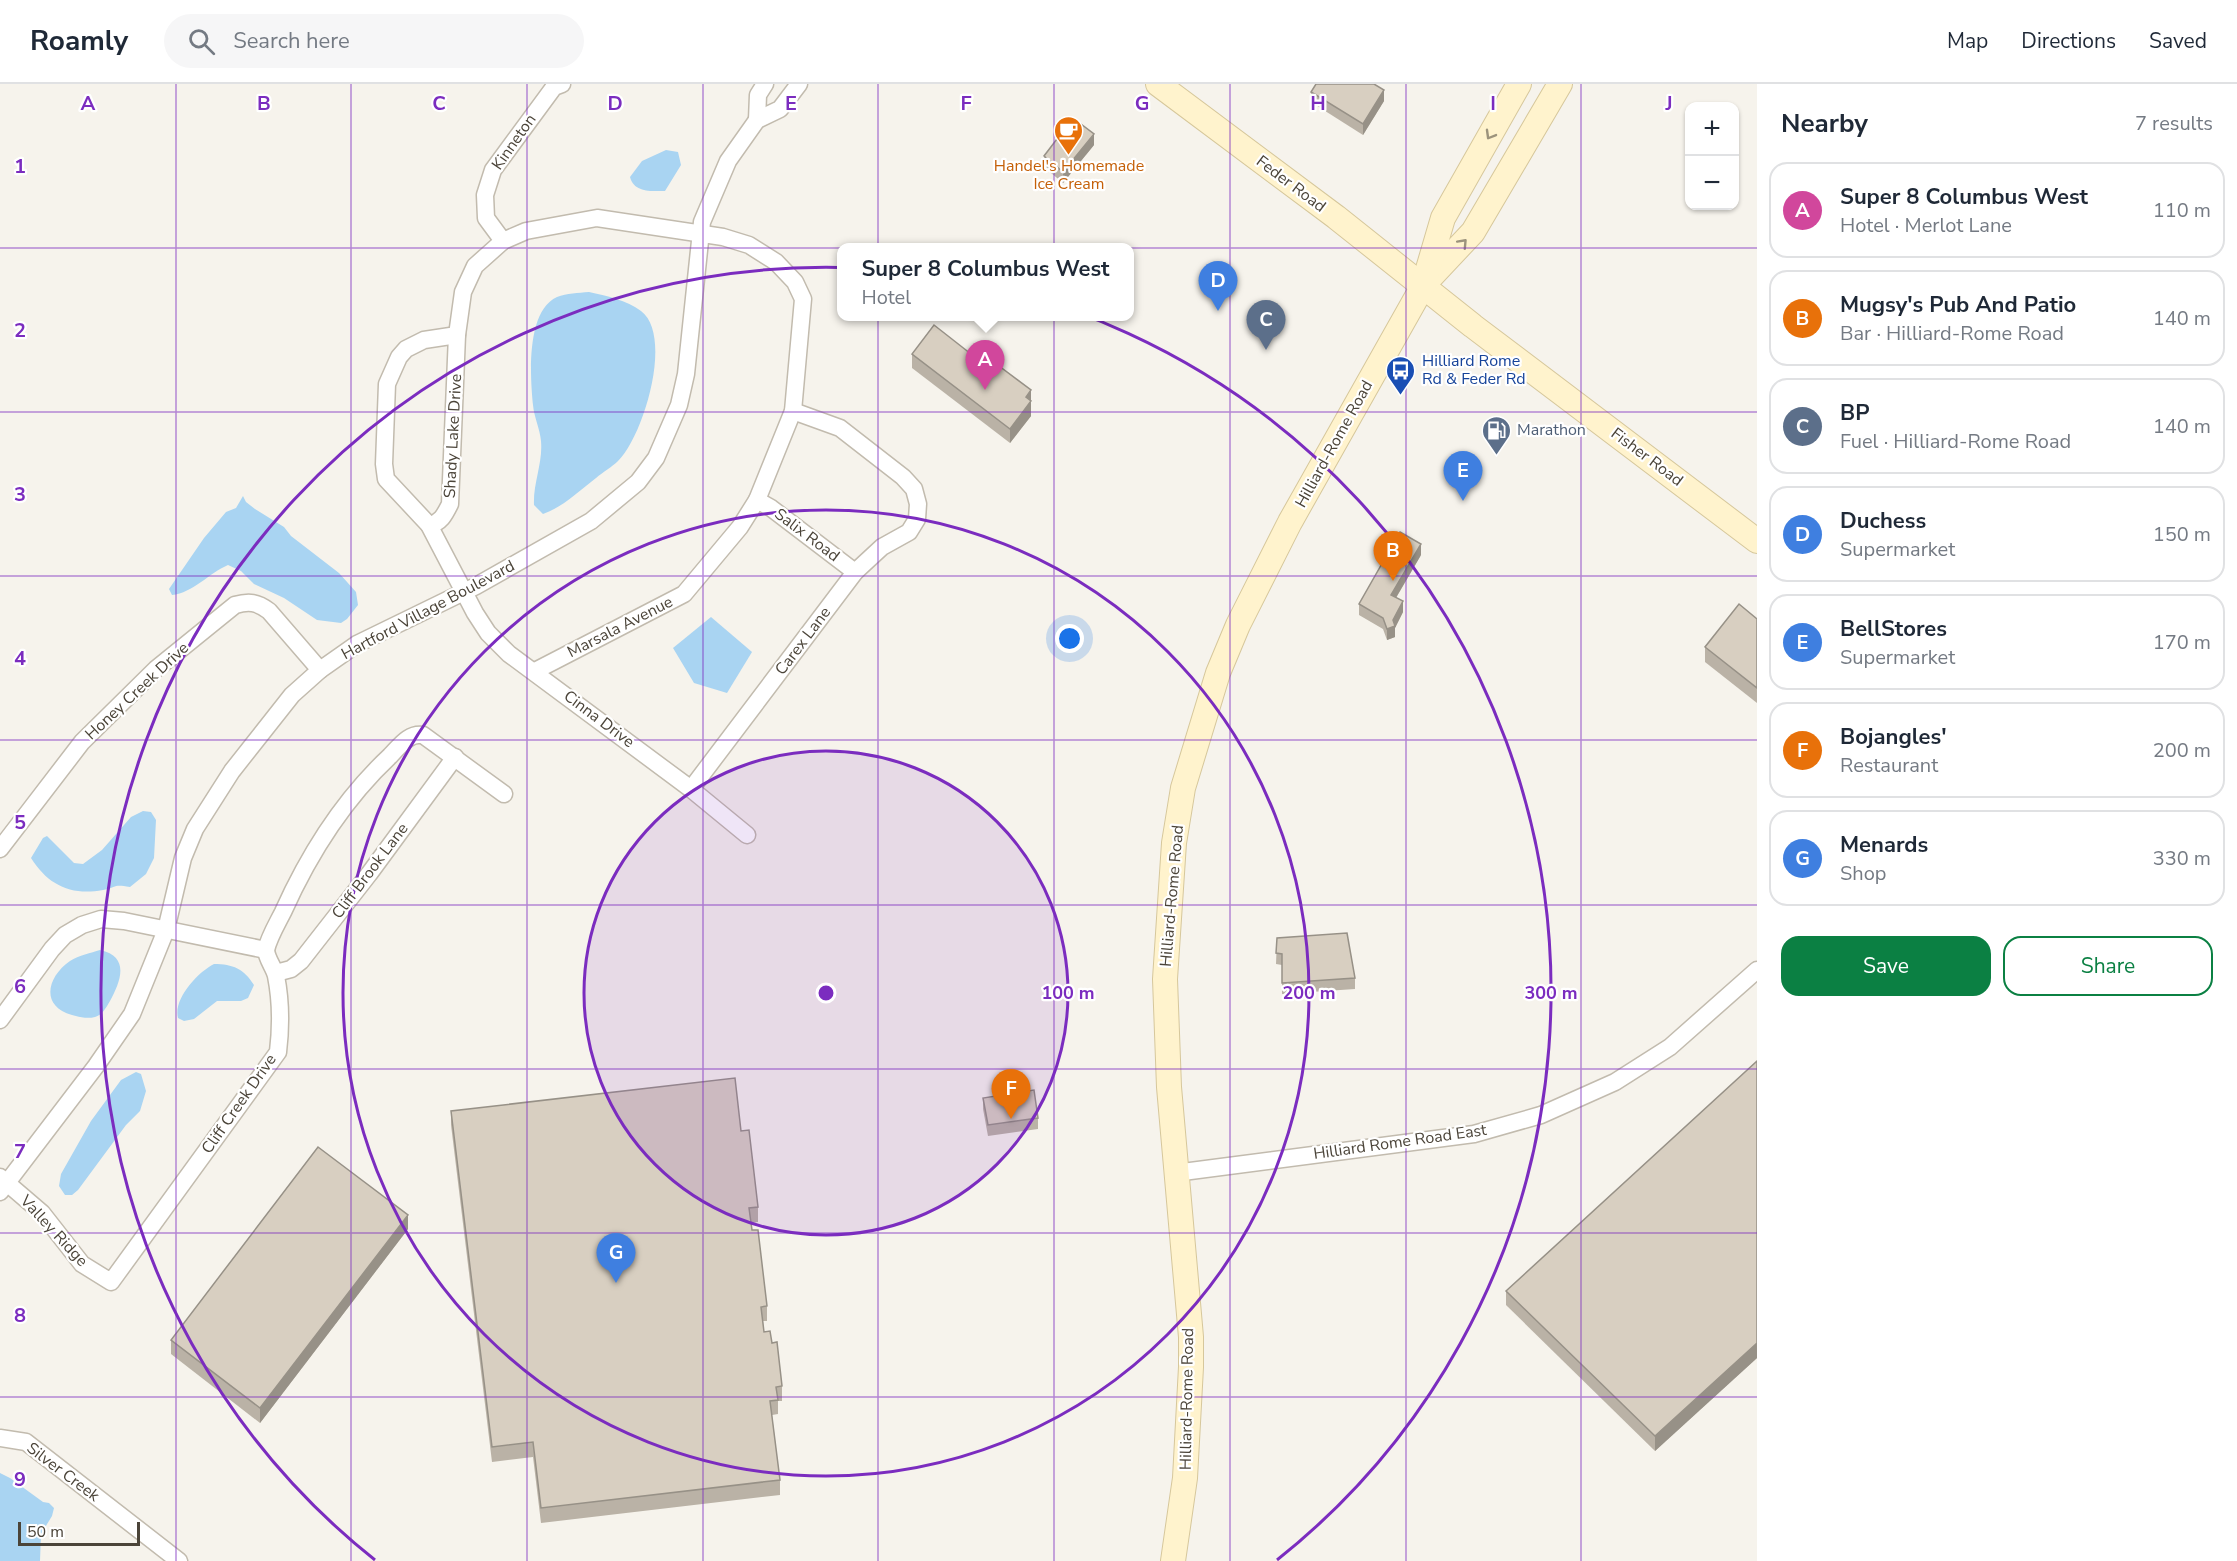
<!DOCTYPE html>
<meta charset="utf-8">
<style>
body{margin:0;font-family:"Nunito Sans",sans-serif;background:#f6f6f7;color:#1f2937}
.controls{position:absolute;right:18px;top:18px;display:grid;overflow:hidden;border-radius:12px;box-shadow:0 2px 4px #0004}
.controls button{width:54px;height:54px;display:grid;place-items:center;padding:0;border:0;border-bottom:2px solid #e0e1e3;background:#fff;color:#1f2937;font:30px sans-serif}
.scale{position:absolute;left:18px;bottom:15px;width:122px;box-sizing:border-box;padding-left:6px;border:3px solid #4b4439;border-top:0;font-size:16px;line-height:21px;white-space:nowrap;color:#4b4439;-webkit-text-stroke:4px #fff;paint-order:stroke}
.you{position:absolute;left:1070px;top:555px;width:21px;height:21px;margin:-15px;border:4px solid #fff;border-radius:50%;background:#1a73e8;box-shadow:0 0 0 9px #1a73e833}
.badge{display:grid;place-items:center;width:39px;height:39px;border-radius:50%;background:#0b8043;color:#fff;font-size:20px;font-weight:700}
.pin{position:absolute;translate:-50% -50px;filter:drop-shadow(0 2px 3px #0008)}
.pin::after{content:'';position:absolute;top:32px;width:21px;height:18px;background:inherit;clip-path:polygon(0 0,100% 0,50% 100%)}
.popup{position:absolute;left:837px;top:159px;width:297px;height:78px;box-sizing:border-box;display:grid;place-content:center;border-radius:12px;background:#fff;filter:drop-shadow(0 2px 4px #0005);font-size:20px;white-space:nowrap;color:#747a83}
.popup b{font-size:22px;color:#1f2937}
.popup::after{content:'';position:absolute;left:50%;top:100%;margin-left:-12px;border:12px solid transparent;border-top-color:#fff}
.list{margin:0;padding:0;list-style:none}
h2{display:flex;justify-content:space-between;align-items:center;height:78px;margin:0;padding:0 24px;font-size:26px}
h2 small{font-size:20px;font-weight:400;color:#747a83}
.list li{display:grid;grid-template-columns:39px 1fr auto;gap:18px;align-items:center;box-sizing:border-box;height:96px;margin:0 12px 12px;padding:0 12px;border:2px solid #e0e1e3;border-radius:18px}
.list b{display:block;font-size:22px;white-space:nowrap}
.list p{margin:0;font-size:20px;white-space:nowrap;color:#747a83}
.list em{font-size:20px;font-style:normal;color:#747a83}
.actions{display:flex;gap:12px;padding:18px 24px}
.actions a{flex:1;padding:14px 0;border:2px solid #0b8043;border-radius:18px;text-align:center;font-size:21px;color:#0b8043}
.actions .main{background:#0b8043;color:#fff}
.icon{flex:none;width:33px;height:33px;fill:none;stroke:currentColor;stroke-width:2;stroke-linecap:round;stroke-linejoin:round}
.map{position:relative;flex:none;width:1757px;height:1477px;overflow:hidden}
header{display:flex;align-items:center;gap:36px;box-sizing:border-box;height:84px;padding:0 30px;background:#fff;border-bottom:2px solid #e0e1e3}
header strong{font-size:28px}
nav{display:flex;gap:33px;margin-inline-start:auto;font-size:21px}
.search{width:420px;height:54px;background:#f6f6f7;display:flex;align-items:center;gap:15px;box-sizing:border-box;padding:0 21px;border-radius:33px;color:#747a83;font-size:22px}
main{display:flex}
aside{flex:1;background:#fff}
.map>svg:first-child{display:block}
.water{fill:#a9d4f2}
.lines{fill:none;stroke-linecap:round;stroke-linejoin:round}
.street-casing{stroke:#c2bbae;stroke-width:19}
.secondary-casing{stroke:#d6c79b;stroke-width:26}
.street{stroke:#fff;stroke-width:16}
.secondary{stroke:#fff3cd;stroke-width:24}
.wall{fill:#bab2a6}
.shaded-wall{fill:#979187}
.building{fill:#d8cfc1;stroke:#979187;stroke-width:1.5}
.oneway{stroke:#9c937c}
.grid{fill:none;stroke:#7b2cbf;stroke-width:1.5;stroke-opacity:0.55}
.ring{fill:none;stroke:#7b2cbf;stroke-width:3}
.labels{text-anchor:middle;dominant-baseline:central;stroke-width:4.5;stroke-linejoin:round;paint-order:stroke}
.street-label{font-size:16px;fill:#4b4439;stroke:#fff}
.food-label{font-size:16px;fill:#c56008;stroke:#fff}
.transit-label{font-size:16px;fill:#164399;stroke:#fff;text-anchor:start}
.service-label{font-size:16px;fill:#4e5e75;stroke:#fff;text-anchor:start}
.grid-label{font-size:20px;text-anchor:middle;font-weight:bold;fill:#7b2cbf;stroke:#fff;stroke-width:4.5;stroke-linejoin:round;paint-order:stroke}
.centre{fill:#7b2cbf;stroke:#fff;stroke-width:3}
.ring-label{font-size:18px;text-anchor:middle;font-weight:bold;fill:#7b2cbf;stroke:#fff;stroke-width:4.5;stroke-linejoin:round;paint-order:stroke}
</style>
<header>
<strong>Roamly</strong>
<div class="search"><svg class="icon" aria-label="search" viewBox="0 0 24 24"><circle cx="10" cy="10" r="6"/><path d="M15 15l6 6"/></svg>Search here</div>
<nav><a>Map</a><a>Directions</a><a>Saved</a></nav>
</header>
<main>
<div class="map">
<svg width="1757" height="1477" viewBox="0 0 1757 1477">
<rect width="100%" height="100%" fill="#f6f3ec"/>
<g class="water">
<path d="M666 66 678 68 681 81 665 107C652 107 634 109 630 93L642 77Z"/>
<path d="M589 208C606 212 627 216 641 227 674 252 643 353 618 377 612 383 603 388 596 394 579 407 563 423 543 430L534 421C533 399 543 379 541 357 540 345 534 333 533 321 530 292 526 227 557 213 567 209 578 209 589 208Z"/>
<path d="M243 412 246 418 255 425 284 443 291 452 339 489 356 508 358 521 347 535 341 539 317 536 284 514 254 500 241 487 228 481C209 489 193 509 172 511L169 505 204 454 226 428 236 424Z"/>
<path d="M711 533 752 568 727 609 694 599 673 564Z"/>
<path d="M143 727 151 728 156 736 154 774 146 790 130 803C113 800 118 803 103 806 71 812 48 801 31 774L43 754 47 752 74 779 83 780 102 766 131 733Z"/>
<path d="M100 866C131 873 120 898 110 917 106 924 102 931 95 933 87 935 79 933 72 931 40 922 47 893 70 877 79 871 91 869 100 866Z"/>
<path d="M214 880C233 880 244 885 254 901L248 914 241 917H217L194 935 184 937 178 934C173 915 198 888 214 880Z"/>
<path d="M136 988 141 990 146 1007 140 1027 126 1041 78 1106 72 1111H65L59 1102 61 1090 91 1037 121 996Z"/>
<path d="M0 1389 10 1394 43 1418 49 1419 54 1424 52 1432 41 1450 40 1477H0Z"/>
</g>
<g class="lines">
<defs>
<g id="street">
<path d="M757 36 758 11 765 0"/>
<path d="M503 157 486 134 485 111 493 86 554 3 562 0"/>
<path d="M457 251 424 256 406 265 399 273 387 300 384 380 386 395 429 441 475 529 488 549 509 570 691 705 747 751"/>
<path d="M757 416 771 424 855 488"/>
<path d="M429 441C441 439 445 430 450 420L457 251 463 208 475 182 503 157 526 147 597 134 723 153 749 161 776 178 795 198 803 215 793 327 757 416 740 443 684 510 535 587"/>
<path d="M691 705 855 488 882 463 909 448 917 435 918 420 914 405 903 393 840 344 793 327"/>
<path d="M0 765 82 658 156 585 235 521C249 517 257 518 269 527L320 586"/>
<path d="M276 889 291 885 301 877 369 790 455 673"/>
<path d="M0 936 52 865 65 851 82 841 101 835 124 837 266 866"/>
<path d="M1175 1089 1474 1050 1541 1031 1615 998 1670 963 1757 886"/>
<path d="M0 1093 42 1129 82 1180 111 1198 278 968C281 943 281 917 276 892 274 883 267 876 266 866 269 853 277 840 283 828 309 770 343 716 390 672 400 662 408 649 423 651L504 710"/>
<path d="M0 1108 96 982 132 930 166 846 183 774 195 745 232 687 292 611 320 586 357 560 476 502 591 437 638 398 656 374 679 321 686 290 702 138 728 77 757 36 780 25 799 0"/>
<path d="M0 1354 26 1358 179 1477"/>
</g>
<g id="secondary">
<path d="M1158 0 1336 133 1473 242 1757 457"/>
<path d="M1426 198 1473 148 1560 0"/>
<path d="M1173 1477 1185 1394 1191 1283V1253L1169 1003 1165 895 1174 759 1183 704 1218 589 1238 541 1290 438 1423 202 1443 134 1519 0"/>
</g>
</defs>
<use href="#street" class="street-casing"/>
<use href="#secondary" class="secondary-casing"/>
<use href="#street" class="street"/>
<use href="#secondary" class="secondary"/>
</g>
<g class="wall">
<path d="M1311 8 1384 17 1363 51 1311 18Z"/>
<path d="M1094 61 1063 99 1044 83V72Z"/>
<path d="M912 270 994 288 1031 306V332L1010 359 912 284Z"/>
<path d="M1421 471 1396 514 1403 528 1395 544V553L1387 556 1383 545 1359 531V520Z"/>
<path d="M1757 535V619L1705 578V563Z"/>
<path d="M1277 854 1355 894V905L1282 910V881L1276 880Z"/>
<path d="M1757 977V1274L1655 1367 1506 1221V1207Z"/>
<path d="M983 1014 1038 1034V1045L988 1052 983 1025Z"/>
<path d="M451 1027 758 1123V1138L751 1139 767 1222V1237H763L764 1248 772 1259 782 1302V1317H778V1330L772 1331 780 1396V1411L541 1439 533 1373 492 1378 451 1041Z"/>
<path d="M408 1145 260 1339 171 1270V1256Z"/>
</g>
<g class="shaded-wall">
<path d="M1384 6V17L1363 51V40Z"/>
<path d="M1094 50V61L1063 99V88Z"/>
<path d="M1031 306V332L1010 359V345L1026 313Z"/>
<path d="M1421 460V471L1391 522V511Z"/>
<path d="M1403 517V528L1395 544V553L1387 556V545Z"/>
<path d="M408 1131V1145L260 1339V1324Z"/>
<path d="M1757 1259V1274L1655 1367V1352Z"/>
</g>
<g class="building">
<path d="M1316 0H1374L1384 6 1363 40 1311 8Z"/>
<path d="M1073 34 1094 50 1063 88 1044 72Z"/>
<path d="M934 241 994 288 999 282 1031 306 1026 313 1031 317 1010 345 912 270Z"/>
<path d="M1400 448 1421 460 1391 511 1403 517 1393 536 1395 542 1387 545 1383 534 1359 520Z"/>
<path d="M1739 520 1757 535V604L1705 563Z"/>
<path d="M1347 849 1355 894 1282 899V870L1276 869 1277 854Z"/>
<path d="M1757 977V1259L1655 1352 1506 1207Z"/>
<path d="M735 994 741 1047 749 1046 758 1123 749 1124 752 1146H758L767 1222 761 1223 764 1248 770 1247 772 1259 777 1258 782 1302 776 1303 778 1316 770 1317 780 1396 541 1424 533 1358 492 1363 451 1027Z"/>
<path d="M1034 1006 1038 1034 988 1041 983 1014Z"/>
<path d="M318 1063 408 1131 260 1324 171 1256Z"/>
</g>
<defs><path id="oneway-chevron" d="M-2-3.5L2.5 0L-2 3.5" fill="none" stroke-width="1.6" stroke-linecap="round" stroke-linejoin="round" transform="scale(1.5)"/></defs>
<g class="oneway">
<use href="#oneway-chevron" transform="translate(1490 51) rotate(120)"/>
<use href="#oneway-chevron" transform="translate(1463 159) rotate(-47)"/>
</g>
<path class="grid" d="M176 0V1477M351 0V1477M527 0V1477M703 0V1477M878 0V1477M1054 0V1477M1230 0V1477M1406 0V1477M1581 0V1477M0 164H1757M0 328H1757M0 492H1757M0 656H1757M0 821H1757M0 985H1757M0 1149H1757M0 1313H1757"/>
<circle cx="826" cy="909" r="242" fill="#7b2cbf" fill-opacity=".12"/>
<g class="ring">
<circle cx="826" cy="909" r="242"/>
<circle cx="826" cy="909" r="483"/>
<path d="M375 1476A725 725 0 1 1 1277 1476"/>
</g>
<defs>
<symbol id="cafe-pin" viewBox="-11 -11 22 30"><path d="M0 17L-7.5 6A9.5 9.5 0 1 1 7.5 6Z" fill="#e8710a" stroke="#fff"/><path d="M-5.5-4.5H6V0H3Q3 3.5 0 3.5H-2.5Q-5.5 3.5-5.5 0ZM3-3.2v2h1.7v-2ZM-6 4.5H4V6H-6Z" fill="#fff"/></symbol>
<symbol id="bus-pin" viewBox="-11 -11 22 30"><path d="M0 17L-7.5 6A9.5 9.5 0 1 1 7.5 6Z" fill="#1a4fb4" stroke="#fff"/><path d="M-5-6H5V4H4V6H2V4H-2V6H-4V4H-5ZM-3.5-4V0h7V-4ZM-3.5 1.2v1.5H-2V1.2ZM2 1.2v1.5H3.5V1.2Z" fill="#fff"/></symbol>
<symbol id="fuel-pin" viewBox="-11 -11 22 30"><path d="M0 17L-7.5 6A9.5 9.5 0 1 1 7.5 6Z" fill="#5c6f8a" stroke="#fff"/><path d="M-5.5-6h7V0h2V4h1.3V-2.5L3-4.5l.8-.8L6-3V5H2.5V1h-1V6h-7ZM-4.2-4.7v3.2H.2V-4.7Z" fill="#fff"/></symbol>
</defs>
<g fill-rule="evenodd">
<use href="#cafe-pin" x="1052" y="30" width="33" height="45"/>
<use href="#bus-pin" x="1384" y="270" width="33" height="45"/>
<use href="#fuel-pin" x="1480" y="330" width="33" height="45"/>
</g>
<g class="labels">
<g class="street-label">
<text transform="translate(514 58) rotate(-55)">Kinneton</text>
<text transform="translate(1291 100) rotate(37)">Feder Road</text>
<text transform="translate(453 352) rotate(-87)">Shady Lake Drive</text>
<text transform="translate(1334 360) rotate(-61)">Hilliard-Rome Road</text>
<text transform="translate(1647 373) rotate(37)">Fisher Road</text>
<text transform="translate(807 451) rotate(37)">Salix Road</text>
<text transform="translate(428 526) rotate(-28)">Hartford Village Boulevard</text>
<text transform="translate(620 543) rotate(-27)">Marsala Avenue</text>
<text transform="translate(803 557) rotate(-53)">Carex Lane</text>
<text transform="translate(137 607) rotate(-43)">Honey Creek Drive</text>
<text transform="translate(599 635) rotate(37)">Cinna Drive</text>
<text transform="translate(370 787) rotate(-53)">Cliff Brook Lane</text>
<text transform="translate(1172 812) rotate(-85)">Hilliard-Rome Road</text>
<text transform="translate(239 1020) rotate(-55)">Cliff Creek Drive</text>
<text transform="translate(1400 1058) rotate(-8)">Hilliard Rome Road East</text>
<text transform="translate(54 1147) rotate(47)">Valley Ridge</text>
<text transform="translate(1187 1315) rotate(-89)">Hilliard-Rome Road</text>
<text transform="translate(63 1388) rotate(37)">Silver Creek</text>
</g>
<g class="food-label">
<text x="1069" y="82">Handel's Homemade<tspan x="1069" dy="18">Ice Cream</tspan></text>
</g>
<g class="transit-label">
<text x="1422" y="277">Hilliard Rome<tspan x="1422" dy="18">Rd &amp; Feder Rd</tspan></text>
</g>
<g class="service-label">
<text x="1517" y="346">Marathon</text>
</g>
</g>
<g class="grid-label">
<text x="88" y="26">A</text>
<text x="264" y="26">B</text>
<text x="439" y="26">C</text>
<text x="615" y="26">D</text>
<text x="791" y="26">E</text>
<text x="966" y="26">F</text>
<text x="1142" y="26">G</text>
<text x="1318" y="26">H</text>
<text x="1493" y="26">I</text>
<text x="1669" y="26">J</text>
<text x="20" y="89">1</text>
<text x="20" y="253">2</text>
<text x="20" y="417">3</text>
<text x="20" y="581">4</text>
<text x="20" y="745">5</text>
<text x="20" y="909">6</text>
<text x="20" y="1074">7</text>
<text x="20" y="1238">8</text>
<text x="20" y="1402">9</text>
</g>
<circle cx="826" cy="909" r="9" class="centre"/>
<g class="ring-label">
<text x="1068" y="915">100 m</text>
<text x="1309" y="915">200 m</text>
<text x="1551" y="915">300 m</text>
</g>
</svg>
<div class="controls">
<button>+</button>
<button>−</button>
</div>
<div class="scale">50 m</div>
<div class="you"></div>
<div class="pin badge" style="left:985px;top:306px;background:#d1479c">A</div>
<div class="popup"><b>Super 8 Columbus West</b>Hotel</div>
<div class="pin badge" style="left:1393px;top:497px;background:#e8710a">B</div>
<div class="pin badge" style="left:1266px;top:266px;background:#5c6f8a">C</div>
<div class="pin badge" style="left:1218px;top:227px;background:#3f7fe0">D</div>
<div class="pin badge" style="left:1463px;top:417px;background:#3f7fe0">E</div>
<div class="pin badge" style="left:1011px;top:1035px;background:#e8710a">F</div>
<div class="pin badge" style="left:616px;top:1199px;background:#3f7fe0">G</div>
</div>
<aside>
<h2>Nearby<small>7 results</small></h2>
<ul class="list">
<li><span class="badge" style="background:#d1479c">A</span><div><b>Super 8 Columbus West</b><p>Hotel · Merlot Lane</p></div><em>110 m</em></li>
<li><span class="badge" style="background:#e8710a">B</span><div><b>Mugsy's Pub And Patio</b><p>Bar · Hilliard-Rome Road</p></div><em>140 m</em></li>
<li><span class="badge" style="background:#5c6f8a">C</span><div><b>BP</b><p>Fuel · Hilliard-Rome Road</p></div><em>140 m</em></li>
<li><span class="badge" style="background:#3f7fe0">D</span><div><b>Duchess</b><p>Supermarket</p></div><em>150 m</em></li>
<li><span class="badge" style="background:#3f7fe0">E</span><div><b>BellStores</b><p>Supermarket</p></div><em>170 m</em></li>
<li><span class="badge" style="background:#e8710a">F</span><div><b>Bojangles'</b><p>Restaurant</p></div><em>200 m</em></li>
<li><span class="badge" style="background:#3f7fe0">G</span><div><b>Menards</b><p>Shop</p></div><em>330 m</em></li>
</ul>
<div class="actions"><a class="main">Save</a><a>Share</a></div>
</aside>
</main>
